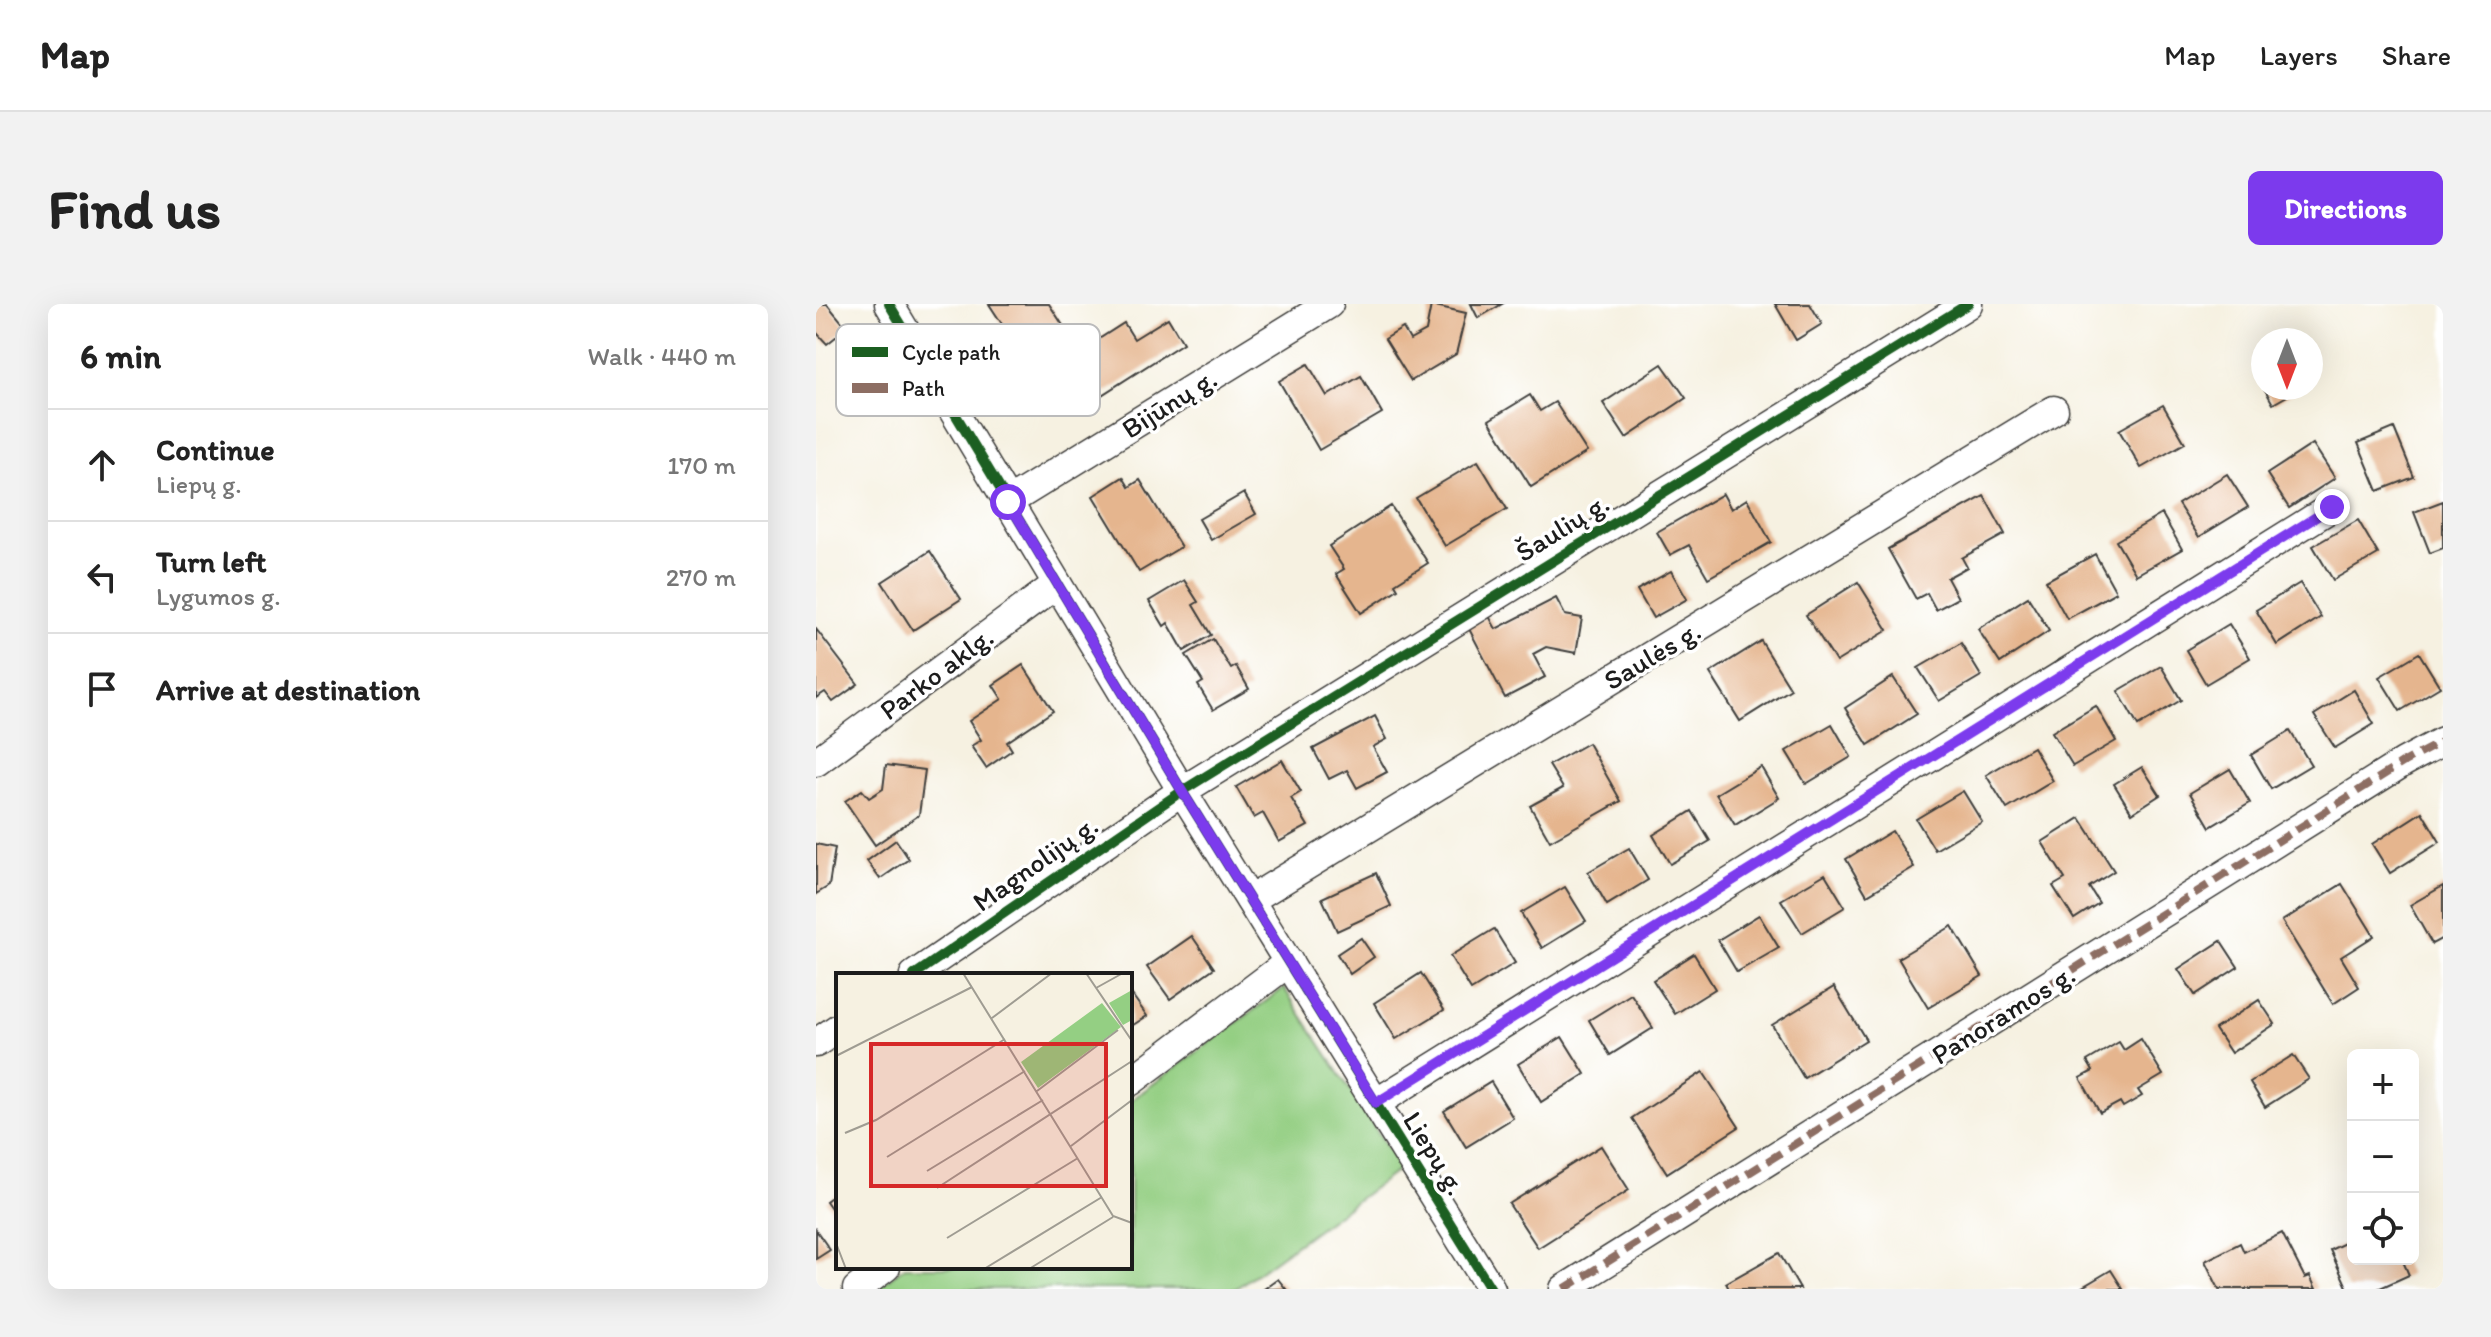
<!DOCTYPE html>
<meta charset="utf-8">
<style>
body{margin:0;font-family:Itim,sans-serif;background:#f2f2f2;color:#222}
.controls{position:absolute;right:24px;bottom:24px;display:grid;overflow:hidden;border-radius:12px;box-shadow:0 8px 32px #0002}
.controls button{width:72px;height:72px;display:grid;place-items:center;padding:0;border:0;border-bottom:2px solid #e0e0e0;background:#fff;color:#222;font:40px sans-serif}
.compass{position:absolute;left:1435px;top:24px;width:72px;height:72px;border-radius:50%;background:#fff;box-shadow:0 8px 32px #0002;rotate:180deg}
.stop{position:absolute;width:24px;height:24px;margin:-18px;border:6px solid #7c3aed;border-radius:50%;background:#fff}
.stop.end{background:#7c3aed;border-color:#fff;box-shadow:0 2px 8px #0008}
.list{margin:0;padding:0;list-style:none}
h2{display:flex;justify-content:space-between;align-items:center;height:104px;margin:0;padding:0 32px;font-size:34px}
h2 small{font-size:26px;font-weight:400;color:#767676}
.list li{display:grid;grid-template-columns:52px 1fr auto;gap:24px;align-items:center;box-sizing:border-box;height:112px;padding:0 32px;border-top:2px solid #e0e0e0}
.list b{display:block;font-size:30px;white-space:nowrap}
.list p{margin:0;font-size:26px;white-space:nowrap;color:#767676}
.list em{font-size:26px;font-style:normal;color:#767676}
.icon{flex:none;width:44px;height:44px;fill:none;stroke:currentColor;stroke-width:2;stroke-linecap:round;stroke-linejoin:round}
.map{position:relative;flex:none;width:1627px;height:985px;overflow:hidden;border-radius:12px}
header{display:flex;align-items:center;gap:48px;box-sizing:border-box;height:112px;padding:0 40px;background:#fff;border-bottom:2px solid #e0e0e0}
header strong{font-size:38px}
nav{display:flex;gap:44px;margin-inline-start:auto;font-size:28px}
.intro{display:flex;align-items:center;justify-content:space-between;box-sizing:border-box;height:192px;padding:0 48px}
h1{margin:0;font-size:56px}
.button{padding:20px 36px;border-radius:12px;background:#7c3aed;color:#fff;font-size:28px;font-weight:700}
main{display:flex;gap:48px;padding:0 48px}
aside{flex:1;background:#fff;border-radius:12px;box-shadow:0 8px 32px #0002}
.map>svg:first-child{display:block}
.green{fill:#94cf83;stroke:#587650;stroke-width:2}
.building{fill:#e5b58e}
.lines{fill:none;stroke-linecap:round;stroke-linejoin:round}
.minor-casing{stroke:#3d3c3a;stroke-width:31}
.minor{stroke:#fff;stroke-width:28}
.quiet{stroke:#8d6e63;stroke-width:8;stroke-dasharray:16 8;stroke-linecap:butt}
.cycleway-casing{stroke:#fff;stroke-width:15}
.cycleway{stroke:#1b5e20;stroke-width:10}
.route{stroke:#7c3aed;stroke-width:10}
.labels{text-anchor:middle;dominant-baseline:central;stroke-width:7;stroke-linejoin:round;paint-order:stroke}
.street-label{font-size:28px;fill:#1c1c1c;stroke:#fff}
.inset-road{fill:none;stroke:#9f9c92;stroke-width:2}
.view{fill:#d62828;fill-opacity:0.15;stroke:#d62828;stroke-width:4}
.inset-edge{fill:none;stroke:#1c1c1c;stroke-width:4}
.key{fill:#fff;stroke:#bbb;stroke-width:2}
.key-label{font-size:22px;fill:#1c1c1c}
</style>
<header>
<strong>Map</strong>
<nav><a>Map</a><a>Layers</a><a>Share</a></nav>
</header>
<div class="intro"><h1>Find us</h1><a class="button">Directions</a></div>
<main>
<aside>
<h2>6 min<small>Walk · 440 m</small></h2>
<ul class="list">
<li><svg class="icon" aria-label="ahead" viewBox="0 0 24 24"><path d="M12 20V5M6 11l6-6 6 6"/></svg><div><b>Continue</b><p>Liepų g.</p></div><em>170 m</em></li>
<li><svg class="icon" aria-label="left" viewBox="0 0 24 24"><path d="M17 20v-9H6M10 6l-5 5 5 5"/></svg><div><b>Turn left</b><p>Lygumos g.</p></div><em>270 m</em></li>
<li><svg class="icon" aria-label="arrive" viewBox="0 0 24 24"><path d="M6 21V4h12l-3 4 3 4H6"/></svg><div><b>Arrive at destination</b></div></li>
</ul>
</aside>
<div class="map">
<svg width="1627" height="985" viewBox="0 0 1627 985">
<rect width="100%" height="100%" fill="#fff"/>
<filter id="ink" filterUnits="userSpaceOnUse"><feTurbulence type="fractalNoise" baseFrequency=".0125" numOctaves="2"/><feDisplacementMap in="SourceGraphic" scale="16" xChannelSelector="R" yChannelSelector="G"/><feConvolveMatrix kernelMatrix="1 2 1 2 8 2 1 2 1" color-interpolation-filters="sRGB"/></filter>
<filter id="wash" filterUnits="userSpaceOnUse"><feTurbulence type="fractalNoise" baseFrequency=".006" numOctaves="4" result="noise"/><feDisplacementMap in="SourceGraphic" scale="32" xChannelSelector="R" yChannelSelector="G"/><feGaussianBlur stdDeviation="1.8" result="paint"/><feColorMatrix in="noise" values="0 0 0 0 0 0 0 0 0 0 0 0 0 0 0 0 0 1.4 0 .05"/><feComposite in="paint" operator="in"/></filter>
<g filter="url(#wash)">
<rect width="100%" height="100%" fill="#f6f1e1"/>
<path class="green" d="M468 684 585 864 419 985H59L89 963H314V797Z"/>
<g id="blocks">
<g class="building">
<path d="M0 0H11L31 24 11 40 0 28Z"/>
<path d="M173 0H233L250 26 191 65 171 34 188 23Z"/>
<path d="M655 0H686L662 14Z"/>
<path d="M959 0H994L1006 20 980 36Z"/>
<path d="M615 1 650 9 640 50 595 77 569 35 587 24 594 36 610 27Z"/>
<path d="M352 14 367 39 284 92 258 51 308 19 318 35Z"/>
<path d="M492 60 511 92 545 72 566 109 503 146 463 77Z"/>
<path d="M846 60 870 94 810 134 787 99Z"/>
<path d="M1448 84H1485L1457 100Z"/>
<path d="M714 91 724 107 739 98 771 148 715 183 673 116Z"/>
<path d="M1347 101 1369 139 1325 164 1303 126Z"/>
<path d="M1578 124 1598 173 1562 187 1542 139Z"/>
<path d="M1497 140 1519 174 1473 204 1451 170Z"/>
<path d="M662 157 691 205 629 242 600 194Z"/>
<path d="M1411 170 1432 203 1383 233 1362 200Z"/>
<path d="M307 173 313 183 324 176 365 243 323 268 277 192Z"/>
<path d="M428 189 440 210 395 236 383 215Z"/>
<path d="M907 190 915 205 931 195 955 238 892 274 873 241 854 251 841 228Z"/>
<path d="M1168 192 1189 230 1146 254 1151 263 1131 274 1142 294 1120 306 1111 289 1100 295 1072 245Z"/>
<path d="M1627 197V244L1614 249 1598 208Z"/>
<path d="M575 202 612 259 579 280 582 285 545 309 520 270 528 265 513 242Z"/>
<path d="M1346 210 1366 245 1320 271 1300 237Z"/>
<path d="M1542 216 1562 250 1517 276 1497 242Z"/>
<path d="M114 247 145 295 97 326 66 278Z"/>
<path d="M1279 250 1300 288 1251 315 1230 277Z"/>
<path d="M855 267 871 295 837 314 821 286Z"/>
<path d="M368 276 382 298 377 301 395 331 368 347 352 319 348 322 333 297Z"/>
<path d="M1042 278 1072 326 1020 358 990 311Z"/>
<path d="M1484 279 1505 313 1461 341 1440 306Z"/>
<path d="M1212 293 1233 327 1184 359 1162 325Z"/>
<path d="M740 294 749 311 766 314 760 349 730 343 717 350 729 373 689 394 652 323 673 312 680 325Z"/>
<path d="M1413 320 1434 354 1390 380 1370 346Z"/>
<path d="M0 325 42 380 17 398 9 388 0 394Z"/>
<path d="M397 335 415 365 420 362 433 385 397 406 382 381 387 378 370 351Z"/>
<path d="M945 337 975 385 924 417 894 369Z"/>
<path d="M1145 339 1165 372 1123 397 1102 364Z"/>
<path d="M1603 349 1624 383 1584 407 1563 373Z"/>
<path d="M207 361 237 407 191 438 196 446 170 464 155 442 165 436 153 417 186 395 177 381Z"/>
<path d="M1345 362 1365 396 1322 422 1302 387Z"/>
<path d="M1077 373 1101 410 1052 441 1029 404Z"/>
<path d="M1538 386 1558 420 1519 444 1498 411Z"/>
<path d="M1280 402 1300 437 1257 462 1236 428Z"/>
<path d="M559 412 571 435 557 443 571 468 541 484 531 466 513 475 497 445Z"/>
<path d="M1016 420 1035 453 990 480 970 447Z"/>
<path d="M1474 427 1495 461 1455 485 1435 451Z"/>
<path d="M772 439 805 497 734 537 714 502 747 484 733 461Z"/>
<path d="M1217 443 1237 477 1191 505 1170 471Z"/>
<path d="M466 456 485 488 475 494 492 522 463 538 447 509 438 514 420 483Z"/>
<path d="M70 461 109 466 103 511 59 541 29 497 46 486 53 494 67 485Z"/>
<path d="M945 463 963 494 919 521 900 490Z"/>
<path d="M1326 463 1344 491 1316 509 1298 480Z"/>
<path d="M1414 465 1434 499 1394 523 1374 489Z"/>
<path d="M1147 487 1166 518 1119 546 1100 515Z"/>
<path d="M876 507 894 537 854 560 837 531Z"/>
<path d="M1606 508 1624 538 1574 569 1556 540Z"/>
<path d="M1264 514 1298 567 1273 583 1283 599 1258 615 1237 582 1249 575 1226 538Z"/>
<path d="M1076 527 1098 563 1051 591 1030 555Z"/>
<path d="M80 536 93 555 64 575 51 557Z"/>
<path d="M0 540 19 544 13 582 0 590Z"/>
<path d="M813 544 832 576 791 601 772 568Z"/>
<path d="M560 569 575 602 521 627 506 594Z"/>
<path d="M1009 570 1029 603 986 629 965 596Z"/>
<path d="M1526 580 1558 632 1525 653 1543 683 1517 700 1466 617Z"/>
<path d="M1627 582V634L1616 640 1594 601Z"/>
<path d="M749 583 770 617 726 644 705 609Z"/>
<path d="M943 611 963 644 921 668 902 636Z"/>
<path d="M1136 622 1166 672 1112 704 1082 654Z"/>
<path d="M678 625 699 659 655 686 634 652Z"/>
<path d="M376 632 398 664 354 695 331 663Z"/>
<path d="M545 634 558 653 534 670 521 650Z"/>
<path d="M1405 637 1422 663 1379 691 1362 665Z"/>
<path d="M878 650 899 685 859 710 837 676Z"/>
<path d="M605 669 628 706 580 735 558 699Z"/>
<path d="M1018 683 1050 736 988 774 956 721Z"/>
<path d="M314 688 331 712 314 723Z"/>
<path d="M815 690 837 724 794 751 773 716Z"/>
<path d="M1443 696 1459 720 1415 749 1399 725Z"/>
<path d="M746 733 769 770 725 798 702 760Z"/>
<path d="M1325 735 1347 771 1322 786 1326 792 1307 803 1304 798 1284 809 1264 774 1277 767 1271 757 1303 738 1308 746Z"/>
<path d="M1477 751 1493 775 1449 803 1434 778Z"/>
<path d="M887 768 923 823 851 869 816 814Z"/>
<path d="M675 778 697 814 650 843 628 807Z"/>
<path d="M785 842 813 886 722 944 693 900Z"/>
<path d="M22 888V914L10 897Z"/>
<path d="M0 926 14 946 0 955Z"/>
<path d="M1466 929 1489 974 1494 972 1500 985H1403L1389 957 1424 939 1428 948Z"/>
<path d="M1537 935V955H1586L1593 971 1562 985H1532L1514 946Z"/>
<path d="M963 949 984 985H913L910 979Z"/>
<path d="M1295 966 1307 985H1263Z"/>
<path d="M462 975 470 985H448Z"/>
</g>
</g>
</g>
<g filter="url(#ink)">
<use href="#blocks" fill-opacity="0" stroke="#3d3c3a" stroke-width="2"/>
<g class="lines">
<defs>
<g id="minor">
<path d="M73 0 366 487 675 985"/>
<path d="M192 198 513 0"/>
<path d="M0 458 241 280"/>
<path d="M434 596 1238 106"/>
<path d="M98 671 366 487 1152 0"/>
<path d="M0 739 22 724"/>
<path d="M314 778 473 658"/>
<path d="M560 799 1516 203"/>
<path d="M41 985 70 963"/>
<path d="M748 985 1588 458 1627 437"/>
</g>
</defs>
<use href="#minor" class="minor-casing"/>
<use href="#minor" class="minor"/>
<path class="quiet" d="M748 985 1588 458 1627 437"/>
<defs>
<g id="cycleway">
<path d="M73 0 366 487 675 985"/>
<path d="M98 671 366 487 1152 0"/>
</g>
</defs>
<use href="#cycleway" class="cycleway-casing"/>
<use href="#cycleway" class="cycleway"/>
</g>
</g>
<g class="lines" filter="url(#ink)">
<path class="route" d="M192 198 366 487 560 799 1516 203"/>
</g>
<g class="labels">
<g class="street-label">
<text transform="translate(353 99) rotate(-32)">Bijūnų g.</text>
<text transform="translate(746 223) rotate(-32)">Šaulių g.</text>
<text transform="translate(836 351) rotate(-31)">Saulės g.</text>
<text transform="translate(120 369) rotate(-37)">Parko aklg.</text>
<text transform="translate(219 559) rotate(-35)">Magnolijų g.</text>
<text transform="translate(1187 710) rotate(-32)">Panoramos g.</text>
<text transform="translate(619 849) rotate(58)">Liepų g.</text>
</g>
</g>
<g transform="translate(20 669)">
<rect width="296" height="296" fill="#f6f1e1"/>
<path d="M296 17V47L287 52 273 30ZM266 30 285 54 202 115 185 89Z" fill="#94cf83"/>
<path class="inset-road" d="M127 0 277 243 296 250M250 0 296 68M260 15 287 0M156 45 216 0M0 83 136 14M201 118 282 57M9 160 40 147 169 66M235 173 296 127M51 184 189 98M91 198 207 127M101 215 296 88M111 265 242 185M0 270 10 296M148 296 266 224M193 296 277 244"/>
<path class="view" d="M35 71H270V213H35Z"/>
<rect width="296" height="296" class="inset-edge"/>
</g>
<rect x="20" y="20" width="264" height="92" rx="12" class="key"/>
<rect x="36" y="43" width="36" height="10" fill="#1b5e20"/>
<rect x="36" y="79" width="36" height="10" fill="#8d6e63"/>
<g class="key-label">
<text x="86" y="56">Cycle path</text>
<text x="86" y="92">Path</text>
</g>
</svg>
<div class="controls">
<button>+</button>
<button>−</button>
<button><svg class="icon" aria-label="locate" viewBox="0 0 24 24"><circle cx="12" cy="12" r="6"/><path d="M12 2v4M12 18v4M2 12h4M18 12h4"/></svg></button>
</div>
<svg class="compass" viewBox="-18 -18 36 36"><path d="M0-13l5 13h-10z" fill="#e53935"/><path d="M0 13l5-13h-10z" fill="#767676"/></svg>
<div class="stop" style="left:192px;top:198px"></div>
<div class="stop end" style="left:1516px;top:203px"></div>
</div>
</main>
